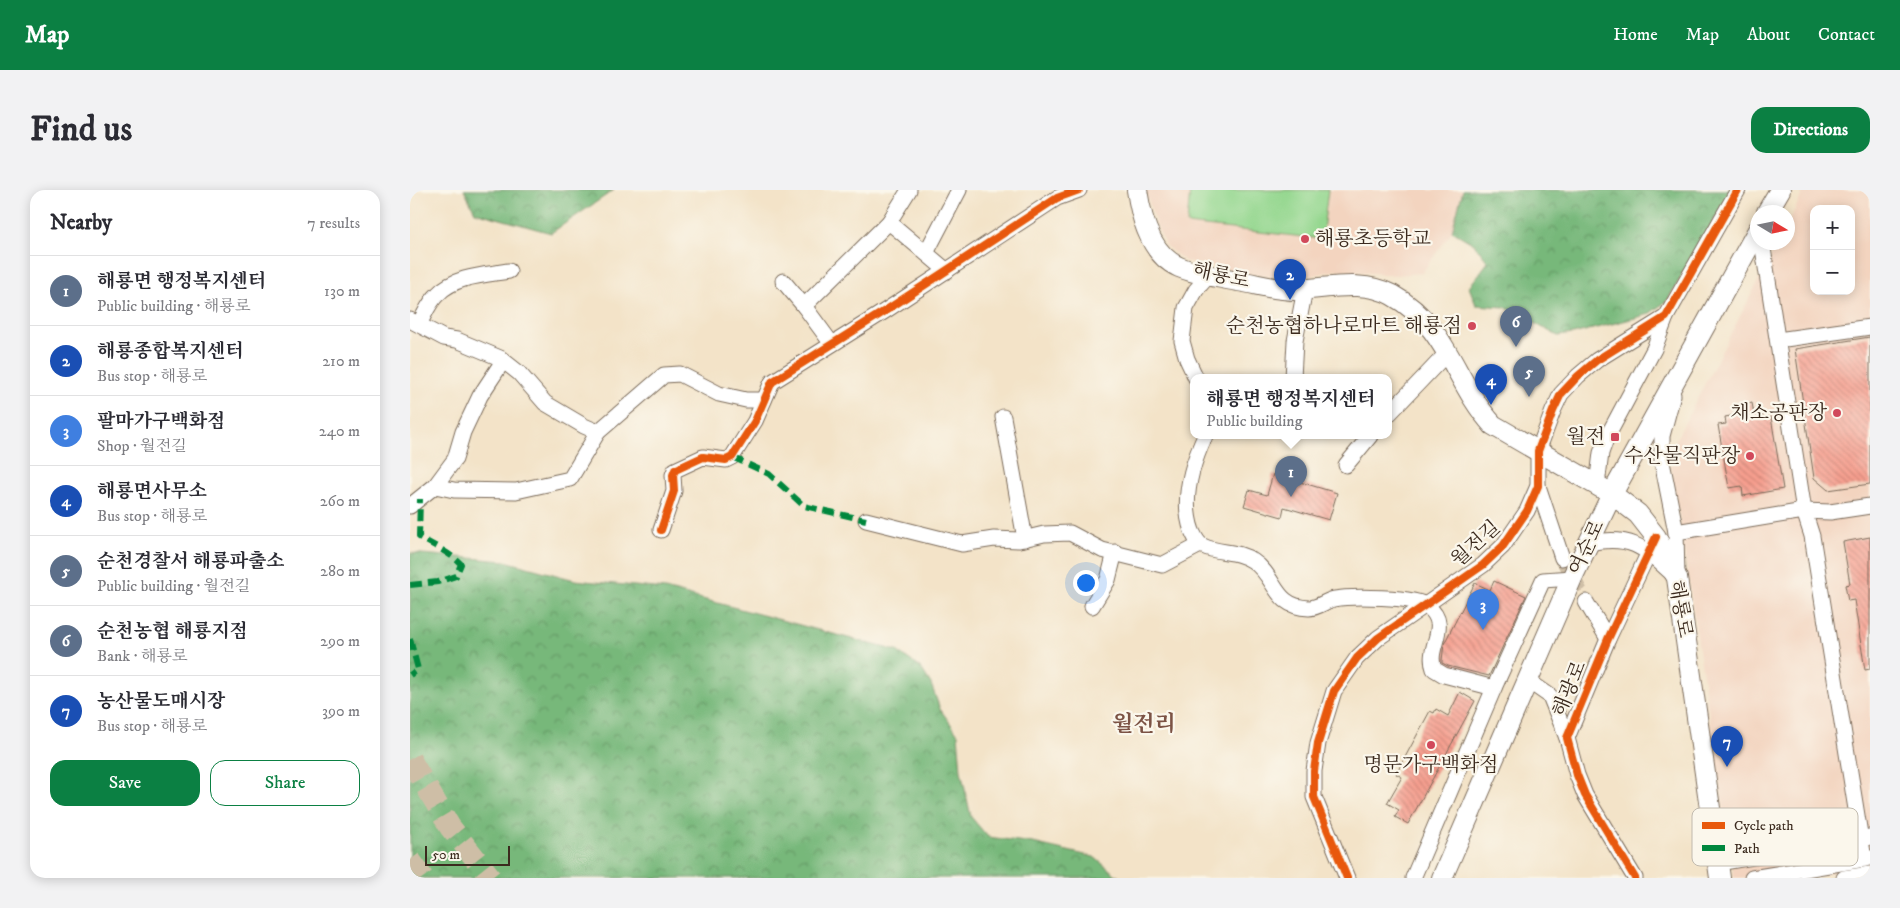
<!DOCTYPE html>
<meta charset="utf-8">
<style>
body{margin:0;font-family:"IM FELL DW Pica","Noto Serif KR",serif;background:#f2f2f3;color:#2b2b33}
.controls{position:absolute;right:15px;top:15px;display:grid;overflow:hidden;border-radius:10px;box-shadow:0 2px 12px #0003}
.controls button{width:45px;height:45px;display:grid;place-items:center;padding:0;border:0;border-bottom:1px solid #e1e1e2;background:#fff;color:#2b2b33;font:25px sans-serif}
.compass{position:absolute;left:1340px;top:15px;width:45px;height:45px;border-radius:50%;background:#fff;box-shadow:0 2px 12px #0003;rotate:100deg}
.scale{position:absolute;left:15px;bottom:12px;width:85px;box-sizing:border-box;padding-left:5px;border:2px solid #3b2a1e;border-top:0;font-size:14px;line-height:18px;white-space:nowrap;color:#3b2a1e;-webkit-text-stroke:4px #fbf7ec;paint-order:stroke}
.you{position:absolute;left:675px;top:392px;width:18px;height:18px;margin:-12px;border:4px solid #fff;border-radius:50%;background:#1a73e8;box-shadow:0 0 0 8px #1a73e833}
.badge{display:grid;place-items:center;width:32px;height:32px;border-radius:50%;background:#0b8043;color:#fff;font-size:16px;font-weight:700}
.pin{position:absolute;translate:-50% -41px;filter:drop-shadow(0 1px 2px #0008)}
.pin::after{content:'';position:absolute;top:26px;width:18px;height:15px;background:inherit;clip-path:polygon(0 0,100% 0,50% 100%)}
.popup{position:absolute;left:780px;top:184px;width:202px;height:65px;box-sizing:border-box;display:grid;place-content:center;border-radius:10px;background:#fff;filter:drop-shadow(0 1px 4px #0005);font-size:16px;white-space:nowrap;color:#7c7c81}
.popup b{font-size:19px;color:#2b2b33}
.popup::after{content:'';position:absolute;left:50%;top:100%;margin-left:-10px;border:10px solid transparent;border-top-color:#fff}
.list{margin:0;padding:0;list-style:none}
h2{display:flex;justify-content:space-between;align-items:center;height:65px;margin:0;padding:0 20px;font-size:21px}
h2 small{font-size:16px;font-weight:400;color:#7c7c81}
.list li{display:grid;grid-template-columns:32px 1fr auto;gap:15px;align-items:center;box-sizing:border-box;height:70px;padding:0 20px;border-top:1px solid #e1e1e2}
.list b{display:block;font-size:19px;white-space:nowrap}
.list p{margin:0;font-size:16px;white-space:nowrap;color:#7c7c81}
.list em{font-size:16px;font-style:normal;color:#7c7c81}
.actions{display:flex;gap:10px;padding:15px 20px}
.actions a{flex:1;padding:11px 0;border:1px solid #0b8043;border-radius:15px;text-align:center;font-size:18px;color:#0b8043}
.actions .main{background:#0b8043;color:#fff}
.map{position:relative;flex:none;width:1460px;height:688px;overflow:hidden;border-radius:15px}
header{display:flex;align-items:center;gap:30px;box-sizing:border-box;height:70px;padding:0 25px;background:#0b8043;color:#fff}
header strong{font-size:24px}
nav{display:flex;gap:28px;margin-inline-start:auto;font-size:18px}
.intro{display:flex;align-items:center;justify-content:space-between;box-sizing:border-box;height:120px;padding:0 30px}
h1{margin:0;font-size:35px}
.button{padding:12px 22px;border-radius:15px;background:#0b8043;color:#fff;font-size:18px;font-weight:700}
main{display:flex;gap:30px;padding:0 30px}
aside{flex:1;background:#fff;border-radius:15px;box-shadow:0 2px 12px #0003}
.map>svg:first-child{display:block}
.built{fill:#f3d4bf;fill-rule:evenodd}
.forest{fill:url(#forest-crowns);stroke:#59714c}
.park{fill:#94d78f;stroke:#688056}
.building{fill:url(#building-back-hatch)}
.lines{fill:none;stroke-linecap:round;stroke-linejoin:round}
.minor-tunnel{stroke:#cebea6;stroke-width:15;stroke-dasharray:15 8;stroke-linecap:butt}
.highway-tunnel{stroke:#cebea6;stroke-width:22;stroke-dasharray:22 11;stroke-linecap:butt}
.minor-casing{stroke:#7b6b5a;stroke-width:17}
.major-casing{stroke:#7b6b5a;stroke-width:22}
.minor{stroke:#fff;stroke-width:15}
.major{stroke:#fff;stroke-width:20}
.quiet{stroke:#00873e;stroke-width:6;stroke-dasharray:12 6;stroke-linecap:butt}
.cycleway-casing{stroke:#fbf7ec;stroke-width:11}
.cycleway{stroke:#e8590c;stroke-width:8}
.poi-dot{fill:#d1495b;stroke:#fbf7ec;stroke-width:2}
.labels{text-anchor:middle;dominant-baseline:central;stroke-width:4.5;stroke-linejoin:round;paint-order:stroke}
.poi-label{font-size:20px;fill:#3b2a1e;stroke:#fbf7ec;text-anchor:end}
.street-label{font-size:20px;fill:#3b2a1e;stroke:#fbf7ec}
.quarter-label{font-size:22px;font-weight:bold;fill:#7c5345;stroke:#fbf7ec}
.key{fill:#fbf7ec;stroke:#c1baae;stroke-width:1}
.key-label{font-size:14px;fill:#3b2a1e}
</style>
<header>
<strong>Map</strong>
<nav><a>Home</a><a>Map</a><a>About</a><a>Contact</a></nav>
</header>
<div class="intro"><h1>Find us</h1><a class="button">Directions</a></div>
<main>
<aside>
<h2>Nearby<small>7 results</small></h2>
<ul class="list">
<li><span class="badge" style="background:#5c6f8a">1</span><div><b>해룡면 행정복지센터</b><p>Public building · 해룡로</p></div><em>130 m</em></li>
<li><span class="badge" style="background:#1a4fb4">2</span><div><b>해룡종합복지센터</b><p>Bus stop · 해룡로</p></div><em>210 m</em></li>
<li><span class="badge" style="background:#3f7fe0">3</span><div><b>팔마가구백화점</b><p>Shop · 월전길</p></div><em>240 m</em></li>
<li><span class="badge" style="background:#1a4fb4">4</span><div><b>해룡면사무소</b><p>Bus stop · 해룡로</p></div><em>260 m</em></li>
<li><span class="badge" style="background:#5c6f8a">5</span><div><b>순천경찰서 해룡파출소</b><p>Public building · 월전길</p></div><em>280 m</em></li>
<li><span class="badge" style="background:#5c6f8a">6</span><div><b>순천농협 해룡지점</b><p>Bank · 해룡로</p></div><em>290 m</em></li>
<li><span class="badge" style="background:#1a4fb4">7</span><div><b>농산물도매시장</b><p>Bus stop · 해룡로</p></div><em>390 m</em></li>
</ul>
<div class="actions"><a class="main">Save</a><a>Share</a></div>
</aside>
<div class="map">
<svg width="1460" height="688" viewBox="0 0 1460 688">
<defs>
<pattern id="forest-crowns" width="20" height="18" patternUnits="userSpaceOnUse" patternTransform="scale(1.25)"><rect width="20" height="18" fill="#77b87a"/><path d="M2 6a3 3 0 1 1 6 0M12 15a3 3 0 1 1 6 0" fill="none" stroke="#639663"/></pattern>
<pattern id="building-back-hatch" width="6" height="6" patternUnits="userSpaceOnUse" patternTransform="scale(1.25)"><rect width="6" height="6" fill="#f69e8e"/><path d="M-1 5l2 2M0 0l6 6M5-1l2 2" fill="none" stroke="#c88173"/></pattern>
</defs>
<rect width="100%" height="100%" fill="#fbf7ec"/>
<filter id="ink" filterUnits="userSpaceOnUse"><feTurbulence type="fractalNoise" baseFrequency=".02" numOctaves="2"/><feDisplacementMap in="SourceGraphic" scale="10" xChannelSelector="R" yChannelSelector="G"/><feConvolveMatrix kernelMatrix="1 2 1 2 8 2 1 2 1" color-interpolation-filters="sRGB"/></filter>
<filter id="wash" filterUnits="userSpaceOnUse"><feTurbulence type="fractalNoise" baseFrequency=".0096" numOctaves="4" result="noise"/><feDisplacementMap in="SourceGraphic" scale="20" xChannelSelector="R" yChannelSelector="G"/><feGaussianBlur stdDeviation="1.12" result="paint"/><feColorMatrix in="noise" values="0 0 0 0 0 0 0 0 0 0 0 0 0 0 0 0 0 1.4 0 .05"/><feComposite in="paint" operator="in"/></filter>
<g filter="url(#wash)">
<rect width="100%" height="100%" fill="#f3e3c8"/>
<g class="built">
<path d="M735 0H1054L1045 37 1012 83 986 85 926 80 888 89 852 86 775 71 757 57 747 37Z"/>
<path d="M1394 0H1460V676L1390 688H1324L1259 263 1368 53 1378 52V34ZM1404 19H1441V101H1404Z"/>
</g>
<g class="forest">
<path d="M54 0H204L141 43 65 22Z"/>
<path d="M1053 0H1322L1257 111 1240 123 1229 127 1163 144 1148 146 1095 117 1066 115 1059 97 1078 72 1064 54 1042 41Z"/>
<path d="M0 363 95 371 165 390 255 399 487 461 511 478 521 494 530 519 548 544 551 581 561 627 578 647 623 653 684 667 710 688H0Z"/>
</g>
<path class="park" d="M780 0H918L912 49 777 34Z"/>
<g id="blocks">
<g class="building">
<path d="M1460 147V294L1418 300 1404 288 1385 159Z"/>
<path d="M1342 213 1344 224 1352 222 1353 229 1361 227 1373 299 1333 306 1332 296 1319 298 1308 235 1316 234 1315 227 1326 225 1324 216Z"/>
<path d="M863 284 927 303 919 330 874 317 872 327 834 316 839 300 857 305Z"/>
<path d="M1460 347V479L1455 480 1444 410 1438 411 1435 395 1440 394 1433 352Z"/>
<path d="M1084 391 1116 406 1079 486 1038 476 1032 473V470L1034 454 1065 393 1080 400Z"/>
<path d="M1050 502 1065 511 998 634 985 627 989 620 977 613 992 587 986 584 1020 521 1024 523 1026 519 1038 526Z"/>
</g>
</g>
</g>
<g filter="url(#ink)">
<use href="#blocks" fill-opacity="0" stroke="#7b6b5a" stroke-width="1"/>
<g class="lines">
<path class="minor-tunnel" d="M1152 368 1176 412"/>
<g class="highway-tunnel">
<path d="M0 569 40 637 81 688"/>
<path d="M0 670 13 688"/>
</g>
<defs>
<g id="minor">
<path d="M479 32 499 0"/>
<path d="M1352 52 1394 321 1402 346 1454 669"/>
<path d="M516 63 549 0"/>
<path d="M373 91 394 116 422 154"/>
<path d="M394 116 479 32 537 81"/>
<path d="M0 130 34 148 47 150 90 168 109 183 135 213 174 236 188 242 254 185 270 184 309 204 336 210H354"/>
<path d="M9 134C15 124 19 112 28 104 45 86 75 85 99 81"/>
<path d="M1368 150 1460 137"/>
<path d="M786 188 777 169 772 151 776 118 786 100 799 85"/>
<path d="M883 188 885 151 895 99"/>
<path d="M978 225 1038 162"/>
<path d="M593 227 615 349"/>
<path d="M795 246C782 274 771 311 782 341 785 347 787 353 793 356 809 364 828 360 843 371 867 387 863 417 899 418 908 418 915 411 924 409 939 406 1006 406 1017 416 1043 436 1015 456 1024 479L1034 485 1084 498"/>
<path d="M936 275 960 246"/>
<path d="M1187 295 1191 263 1196 249 1244 159 1256 127"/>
<path d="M25 296 45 269 53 242 70 206 93 171"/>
<path d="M1128 296 1152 368"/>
<path d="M0 316 25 296 44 300 106 301 160 289 188 242"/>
<path d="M456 330 552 354 584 349 609 350 634 344 660 343 692 360 752 375 790 355"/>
<path d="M251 340 264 301 263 285 265 280 293 267 316 270 322 267 345 231 362 192 475 121 647 8 669 0"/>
<path d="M1266 342 1394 321 1420 322 1460 316"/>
<path d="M1179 353C1224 344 1235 359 1267 388L1266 342 1252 272V246L1263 205"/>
<path d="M1176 412 1198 449"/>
<path d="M682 416 698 390 705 362"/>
<path d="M1117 490 1140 506 1157 548"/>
<path d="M1308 673 1460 647"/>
<path d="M937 688 904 607V581L908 553 924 501 947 468 968 448 1073 375 1093 356 1117 321 1128 296V261L1143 221 1151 204 1168 186 1187 170 1256 127 1328 0"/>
<path d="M1003 688 1084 498 1133 390 1162 388"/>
<path d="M1225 688 1175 605 1167 585 1157 548 1198 449 1246 347"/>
<path d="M1342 688 1460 668"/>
<path d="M1434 688 1460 684"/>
</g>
<g id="major">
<path d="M727 0C731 27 741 65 769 77 788 85 809 87 828 91 847 94 866 100 885 100 917 99 952 89 982 105 1038 136 1044 192 1083 235L1202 304 1228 324 1246 347 1267 388 1310 688"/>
<path d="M1357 22 1370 0"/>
<path d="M1032 688 1162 388 1202 304 1348 40"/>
</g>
</defs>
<use href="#minor" class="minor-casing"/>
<use href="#major" class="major-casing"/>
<use href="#minor" class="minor"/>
<use href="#major" class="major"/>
<g class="quiet">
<path d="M322 267 359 284 394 316 456 330"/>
<path d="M0 395 28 392 46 386 51 374C39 362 24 356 9 347L10 309"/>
<path d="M0 449 8 479 0 485"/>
</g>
<defs>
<g id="cycleway">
<path d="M251 340 264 301 263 285 265 280 293 267 316 270 322 267 345 231 362 192 475 121 647 8 669 0"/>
<path d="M937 688 904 607V581L908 553 924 501 947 468 968 448 1073 375 1093 356 1117 321 1128 296V261L1143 221 1151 204 1168 186 1187 170 1256 127 1328 0"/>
<path d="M1225 688 1175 605 1167 585 1157 548 1198 449 1246 347"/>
</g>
</defs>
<use href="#cycleway" class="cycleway-casing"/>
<use href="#cycleway" class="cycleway"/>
</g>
</g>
<g class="poi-dot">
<circle cx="895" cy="49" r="5"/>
<circle cx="1062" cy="136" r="5"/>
<circle cx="1427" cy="223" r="5"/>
<rect x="1200" y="242" width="10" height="10" rx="2.5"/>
<circle cx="1340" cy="266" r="5"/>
<circle cx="1021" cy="555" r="5"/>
</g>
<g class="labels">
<g class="poi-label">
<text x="905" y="49" text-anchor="start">해룡초등학교</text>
<text x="1052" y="136">순천농협하나로마트 해룡점</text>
<text x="1417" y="223">채소공판장</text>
<text x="1195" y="247">월전</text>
<text x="1330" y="266">수산물직판장</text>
<text x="1021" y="575" text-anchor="middle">명문가구백화점</text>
</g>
<g class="street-label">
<text transform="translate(811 86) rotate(12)">해룡로</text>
<text transform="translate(1066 354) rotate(-42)">월전길</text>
<text transform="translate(1177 358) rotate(-65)">여순로</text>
<text transform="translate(1270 419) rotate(80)">해룡로</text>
<text transform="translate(1160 499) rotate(-68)">해광로</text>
</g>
<g class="quarter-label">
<text x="734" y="534">월전리</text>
</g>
</g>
<rect x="1282" y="618" width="166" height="58" rx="8" class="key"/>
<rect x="1292" y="632" width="23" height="7" fill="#e8590c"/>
<rect x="1292" y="655" width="23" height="6" fill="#00873e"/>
<g class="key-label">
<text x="1324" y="640">Cycle path</text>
<text x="1324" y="663">Path</text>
</g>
</svg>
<div class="controls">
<button>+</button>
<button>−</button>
</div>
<svg class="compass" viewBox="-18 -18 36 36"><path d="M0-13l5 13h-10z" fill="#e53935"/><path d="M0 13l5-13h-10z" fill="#7c7c81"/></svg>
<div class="scale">50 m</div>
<div class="you"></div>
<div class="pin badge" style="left:881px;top:307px;background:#5c6f8a">1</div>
<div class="popup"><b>해룡면 행정복지센터</b>Public building</div>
<div class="pin badge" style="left:880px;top:110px;background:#1a4fb4">2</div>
<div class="pin badge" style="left:1073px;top:440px;background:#3f7fe0">3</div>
<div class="pin badge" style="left:1081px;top:215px;background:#1a4fb4">4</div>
<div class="pin badge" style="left:1119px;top:207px;background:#5c6f8a">5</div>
<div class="pin badge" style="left:1106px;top:157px;background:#5c6f8a">6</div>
<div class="pin badge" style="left:1317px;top:577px;background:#1a4fb4">7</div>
</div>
</main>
